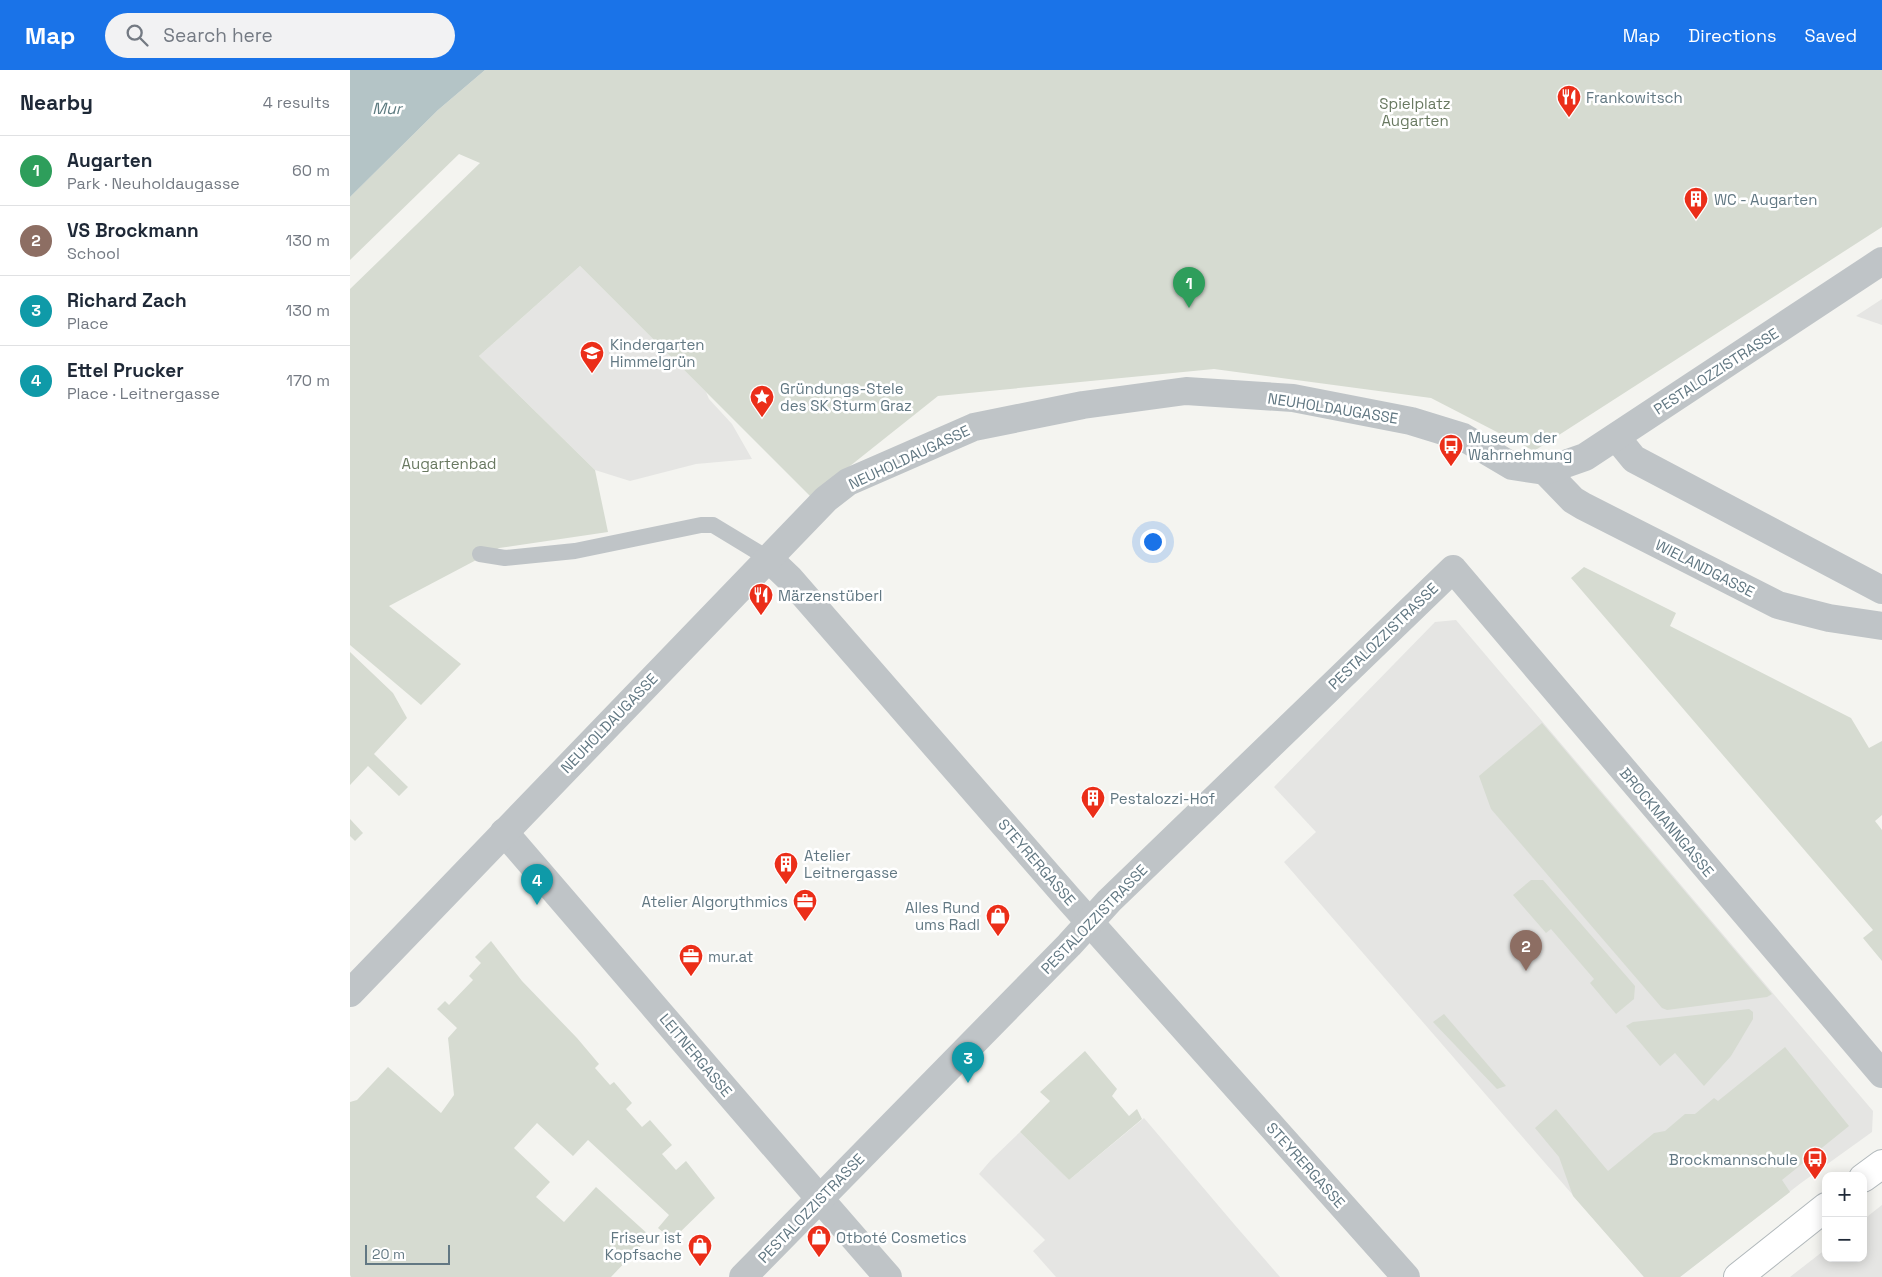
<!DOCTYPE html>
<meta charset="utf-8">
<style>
body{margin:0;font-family:"Space Grotesk",sans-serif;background:#f2f2f3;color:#1f2937}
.controls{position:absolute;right:15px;bottom:15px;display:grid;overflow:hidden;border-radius:10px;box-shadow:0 2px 12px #0003}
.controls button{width:45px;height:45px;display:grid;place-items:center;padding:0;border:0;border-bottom:1px solid #e0e1e3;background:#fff;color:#1f2937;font:25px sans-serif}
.scale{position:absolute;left:15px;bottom:12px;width:85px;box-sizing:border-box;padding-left:5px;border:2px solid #627883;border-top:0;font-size:14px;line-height:18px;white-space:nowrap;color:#627883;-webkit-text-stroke:4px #fff;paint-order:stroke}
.you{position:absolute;left:802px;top:471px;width:18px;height:18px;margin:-12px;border:4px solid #fff;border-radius:50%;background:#1a73e8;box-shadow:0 0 0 8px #1a73e833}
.badge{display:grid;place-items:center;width:32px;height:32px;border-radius:50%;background:#1a73e8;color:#fff;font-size:16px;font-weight:700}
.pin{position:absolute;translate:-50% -41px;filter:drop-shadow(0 1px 2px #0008)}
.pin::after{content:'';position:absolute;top:26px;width:18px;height:15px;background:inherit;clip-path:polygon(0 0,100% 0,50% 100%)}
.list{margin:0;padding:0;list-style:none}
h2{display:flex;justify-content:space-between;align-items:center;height:65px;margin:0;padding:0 20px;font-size:21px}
h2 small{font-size:16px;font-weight:400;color:#747a83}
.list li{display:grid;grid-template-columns:32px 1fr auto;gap:15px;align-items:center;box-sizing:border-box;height:70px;padding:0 20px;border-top:1px solid #e0e1e3}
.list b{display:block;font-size:19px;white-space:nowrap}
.list p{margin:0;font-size:16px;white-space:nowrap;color:#747a83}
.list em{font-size:16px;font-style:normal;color:#747a83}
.icon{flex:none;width:28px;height:28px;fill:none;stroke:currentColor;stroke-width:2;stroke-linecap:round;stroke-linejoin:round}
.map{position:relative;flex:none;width:1532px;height:1207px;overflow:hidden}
header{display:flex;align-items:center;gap:30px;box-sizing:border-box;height:70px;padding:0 25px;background:#1a73e8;color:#fff}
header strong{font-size:24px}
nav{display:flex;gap:28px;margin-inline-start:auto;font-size:18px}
.search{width:350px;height:45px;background:#f2f2f3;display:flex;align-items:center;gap:12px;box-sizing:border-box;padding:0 18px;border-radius:28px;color:#747a83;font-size:19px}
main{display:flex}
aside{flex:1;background:#fff}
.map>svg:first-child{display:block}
.built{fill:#e5e5e3}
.green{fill:#d6dbd1}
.water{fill:#b4c4c6}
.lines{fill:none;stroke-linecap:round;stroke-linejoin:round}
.secondary-casing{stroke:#b1b8bb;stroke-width:30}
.lane{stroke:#bfc4c7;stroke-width:16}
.street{stroke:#bfc4c7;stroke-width:28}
.secondary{stroke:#fff;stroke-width:28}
.labels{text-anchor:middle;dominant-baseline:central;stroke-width:5;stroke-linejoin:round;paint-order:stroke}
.poi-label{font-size:15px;fill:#627883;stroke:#fff;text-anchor:start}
.park-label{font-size:15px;fill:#697961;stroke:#fff}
.street-label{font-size:15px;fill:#627883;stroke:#fff}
.water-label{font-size:16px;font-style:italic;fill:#5d7b80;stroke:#fff}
</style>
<header>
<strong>Map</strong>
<div class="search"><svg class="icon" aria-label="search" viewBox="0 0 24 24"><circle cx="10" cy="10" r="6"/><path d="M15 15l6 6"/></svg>Search here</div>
<nav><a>Map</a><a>Directions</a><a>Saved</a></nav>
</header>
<main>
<aside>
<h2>Nearby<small>4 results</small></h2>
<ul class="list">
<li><span class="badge" style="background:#2e9e5b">1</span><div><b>Augarten</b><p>Park · Neuholdaugasse</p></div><em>60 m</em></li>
<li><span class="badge" style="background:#8d6e63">2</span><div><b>VS Brockmann</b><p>School</p></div><em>130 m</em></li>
<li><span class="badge" style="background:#0f9aa8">3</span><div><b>Richard Zach</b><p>Place</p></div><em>130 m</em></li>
<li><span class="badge" style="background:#0f9aa8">4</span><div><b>Ettel Prucker</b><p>Place · Leitnergasse</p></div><em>170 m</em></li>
</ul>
</aside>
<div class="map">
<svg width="1532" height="1207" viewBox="0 0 1532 1207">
<rect width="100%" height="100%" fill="#f4f4f0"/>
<g class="built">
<path d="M230 196 356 322 359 329 382 354 402 389 346 394 280 411 245 400 129 286Z"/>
<path d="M1532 229V255L1506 246Z"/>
<path d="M1106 550 1523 1041 1522 1062 1451 1113 1330 1207H1294L934 792 966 762 924 717 1085 552Z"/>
<path d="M794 1048 884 1154 930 1207H706L683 1181 695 1170 629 1104 641 1090 670 1062 719 1110Z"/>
<path d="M1532 1135V1207H1440L1476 1179V1188H1513V1150Z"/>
</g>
<g class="green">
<path d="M135 0H1532V157L1184 381 1081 328 864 299 588 326 461 427 230 196 129 286 245 400 258 462 149 478 39 536 111 594 71 635 0 575V219L130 93 109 84 0 190V127L88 40Z"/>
<path d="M1234 497 1326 543 1320 556 1501 648 1519 678 1532 671V745L1525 751 1532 760V891L1513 868 1523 860 1221 508Z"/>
<path d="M0 582 43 623 57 648 24 684 58 717 49 726 18 696 0 715Z"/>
<path d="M1192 653 1422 924 1417 927 1317 940 1312 938 1141 739 1129 706Z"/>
<path d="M0 749 13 763 5 771 0 766Z"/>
<path d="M1181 810H1193L1285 916 1284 929 1266 944 1240 913 1244 909 1201 859 1196 863 1163 825Z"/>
<path d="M141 871 172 911 227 968 249 994 245 998 260 1015 264 1012 282 1033 276 1039 292 1057 300 1050 322 1075 312 1084 326 1100 336 1091 365 1128 322 1170 308 1158 319 1145 238 1070 223 1086 187 1053 164 1078 200 1112 186 1127 214 1152 246 1117 300 1166 261 1207H1L0 1205V1032L7 1030 38 997 91 1043 104 1025 98 968 107 958 87 939 95 931 99 935 123 910 119 906 131 893 125 887Z"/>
<path d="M1399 939 1403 942V949L1381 986 1354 1016 1325 983 1310 996 1276 956 1283 952Z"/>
<path d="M1094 944 1156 1016 1147 1019 1083 952Z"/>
<path d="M1435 977 1499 1056 1432 1110 1440 1122 1330 1207H1294L1223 1126 1209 1087 1185 1058 1206 1039 1258 1101 1304 1063 1315 1061 1335 1044H1345L1364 1028 1368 1031Z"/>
<path d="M735 981 767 1019 762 1026 779 1046 787 1039 792 1049 719 1110 670 1062 700 1031 690 1022Z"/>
</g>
<path class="water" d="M0 0H135L88 40 0 127Z"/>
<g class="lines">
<defs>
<g id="secondary">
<path d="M1513 1108 1532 1094"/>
<path d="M1388 1207 1476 1137"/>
</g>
</defs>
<use href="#secondary" class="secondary-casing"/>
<path class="lane" d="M130 484 155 488 225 481 351 455H363L419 489"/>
<g class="street">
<path d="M1266 367 1284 389 1532 520"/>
<path d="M1195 401 1223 430 1233 436 1428 535 1479 548 1532 556"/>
<path d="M419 489 440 509 718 828 1056 1207"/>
<path d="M154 762C282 910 409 1060 538 1207"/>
<path d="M0 923 476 429 498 412 624 357 733 335 836 321 943 328 1061 351 1113 367 1162 396 1195 401 1235 387 1532 191"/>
<path d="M393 1207 719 875 759 831 1103 499 1532 1004"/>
</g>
<use href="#secondary" class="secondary"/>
</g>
<defs>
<symbol id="restaurant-pin" viewBox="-11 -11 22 30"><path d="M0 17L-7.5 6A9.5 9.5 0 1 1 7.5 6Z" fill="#eb2e19" stroke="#fff"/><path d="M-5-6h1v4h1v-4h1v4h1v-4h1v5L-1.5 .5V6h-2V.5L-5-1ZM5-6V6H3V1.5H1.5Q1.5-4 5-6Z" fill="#fff"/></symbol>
<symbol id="building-pin" viewBox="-11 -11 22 30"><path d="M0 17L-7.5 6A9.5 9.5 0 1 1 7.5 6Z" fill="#eb2e19" stroke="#fff"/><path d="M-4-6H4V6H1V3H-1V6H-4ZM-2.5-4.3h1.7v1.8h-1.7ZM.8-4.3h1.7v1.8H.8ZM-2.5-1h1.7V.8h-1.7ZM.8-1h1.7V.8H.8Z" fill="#fff"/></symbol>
<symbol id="school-pin" viewBox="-11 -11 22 30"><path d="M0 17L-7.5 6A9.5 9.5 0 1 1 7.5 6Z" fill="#eb2e19" stroke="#fff"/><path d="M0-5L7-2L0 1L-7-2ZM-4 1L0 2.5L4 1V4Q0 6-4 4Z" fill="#fff"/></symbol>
<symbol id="sight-pin" viewBox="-11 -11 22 30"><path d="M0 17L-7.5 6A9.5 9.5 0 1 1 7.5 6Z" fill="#eb2e19" stroke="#fff"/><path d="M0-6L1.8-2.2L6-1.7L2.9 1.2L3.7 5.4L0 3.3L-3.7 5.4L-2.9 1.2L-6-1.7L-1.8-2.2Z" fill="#fff"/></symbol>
<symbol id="bus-pin" viewBox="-11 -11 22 30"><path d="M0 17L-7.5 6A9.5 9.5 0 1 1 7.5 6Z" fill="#eb2e19" stroke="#fff"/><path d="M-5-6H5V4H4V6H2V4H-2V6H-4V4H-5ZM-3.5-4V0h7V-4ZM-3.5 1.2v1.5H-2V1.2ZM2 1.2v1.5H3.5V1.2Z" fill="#fff"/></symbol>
<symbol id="office-pin" viewBox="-11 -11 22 30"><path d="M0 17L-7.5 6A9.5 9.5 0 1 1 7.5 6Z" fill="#eb2e19" stroke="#fff"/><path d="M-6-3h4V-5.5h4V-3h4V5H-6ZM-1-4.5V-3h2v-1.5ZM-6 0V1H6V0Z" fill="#fff"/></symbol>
<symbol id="shop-pin" viewBox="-11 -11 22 30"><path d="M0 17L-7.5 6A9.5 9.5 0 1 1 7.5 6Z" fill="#eb2e19" stroke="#fff"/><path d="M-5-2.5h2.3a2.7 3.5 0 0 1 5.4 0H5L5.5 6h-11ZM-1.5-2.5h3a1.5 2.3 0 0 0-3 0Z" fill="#fff"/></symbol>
</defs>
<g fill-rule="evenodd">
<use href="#restaurant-pin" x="1205" y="13" width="28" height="38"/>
<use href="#building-pin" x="1332" y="115" width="28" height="38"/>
<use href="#school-pin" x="228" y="269" width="28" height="38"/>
<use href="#sight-pin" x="398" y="313" width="28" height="38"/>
<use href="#bus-pin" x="1087" y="362" width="28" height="38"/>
<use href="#restaurant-pin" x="397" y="511" width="28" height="38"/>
<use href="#building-pin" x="729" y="714" width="28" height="38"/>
<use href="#building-pin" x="422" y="780" width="28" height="38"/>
<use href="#office-pin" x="441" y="817" width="28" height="38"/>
<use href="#shop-pin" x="634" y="832" width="28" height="38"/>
<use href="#office-pin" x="327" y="872" width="28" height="38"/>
<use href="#bus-pin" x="1451" y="1075" width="28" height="38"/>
<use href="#shop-pin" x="455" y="1153" width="28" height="38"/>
<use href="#shop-pin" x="336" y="1162" width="28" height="38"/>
</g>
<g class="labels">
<g class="poi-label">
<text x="1236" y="27">Frankowitsch</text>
<text x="1364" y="129">WC - Augarten</text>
<text x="260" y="274">Kindergarten<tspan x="260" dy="17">Himmelgrün</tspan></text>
<text x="430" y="318">Gründungs-Stele<tspan x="430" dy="17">des SK Sturm Graz</tspan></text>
<text x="1118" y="367">Museum der<tspan x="1118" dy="17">Wahrnehmung</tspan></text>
<text x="428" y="525">Märzenstüberl</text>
<text x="760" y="728">Pestalozzi-Hof</text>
<text x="454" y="785">Atelier<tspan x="454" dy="17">Leitnergasse</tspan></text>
<text x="438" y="831" text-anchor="end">Atelier Algorythmics</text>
<text x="630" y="837" text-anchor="end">Alles Rund<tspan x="630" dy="17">ums Radl</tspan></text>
<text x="358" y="886">mur.at</text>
<text x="1448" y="1089" text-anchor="end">Brockmannschule</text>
<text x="332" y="1167" text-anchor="end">Friseur ist<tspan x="332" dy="17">Kopfsache</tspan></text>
<text x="486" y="1167">Otboté Cosmetics</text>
</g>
<g class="park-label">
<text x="1065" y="33">Spielplatz<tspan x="1065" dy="17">Augarten</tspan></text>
<text x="99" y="393">Augartenbad</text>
</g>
<g class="street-label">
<text transform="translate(1366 301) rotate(-33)">PESTALOZZISTRASSE</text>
<text transform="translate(983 338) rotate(9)">NEUHOLDAUGASSE</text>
<text transform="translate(559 387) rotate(-25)">NEUHOLDAUGASSE</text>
<text transform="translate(1355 498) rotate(27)">WIELANDGASSE</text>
<text transform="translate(1033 566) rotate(-44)">PESTALOZZISTRASSE</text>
<text transform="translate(259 653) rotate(-46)">NEUHOLDAUGASSE</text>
<text transform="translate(1317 752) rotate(50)">BROCKMANNGASSE</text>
<text transform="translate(687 792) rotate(49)">STEYRERGASSE</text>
<text transform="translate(744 849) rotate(-46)">PESTALOZZISTRASSE</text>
<text transform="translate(346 985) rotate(50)">LEITNERGASSE</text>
<text transform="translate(956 1095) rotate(48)">STEYRERGASSE</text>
<text transform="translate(461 1138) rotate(-46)">PESTALOZZISTRASSE</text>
</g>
<g class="water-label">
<text x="37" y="38">Mur</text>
</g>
</g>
</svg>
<div class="controls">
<button>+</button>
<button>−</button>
</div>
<div class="scale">20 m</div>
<div class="you"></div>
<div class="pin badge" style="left:839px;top:238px;background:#2e9e5b">1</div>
<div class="pin badge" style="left:1176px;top:901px;background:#8d6e63">2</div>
<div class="pin badge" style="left:618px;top:1013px;background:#0f9aa8">3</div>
<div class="pin badge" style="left:187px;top:835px;background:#0f9aa8">4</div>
</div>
</main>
